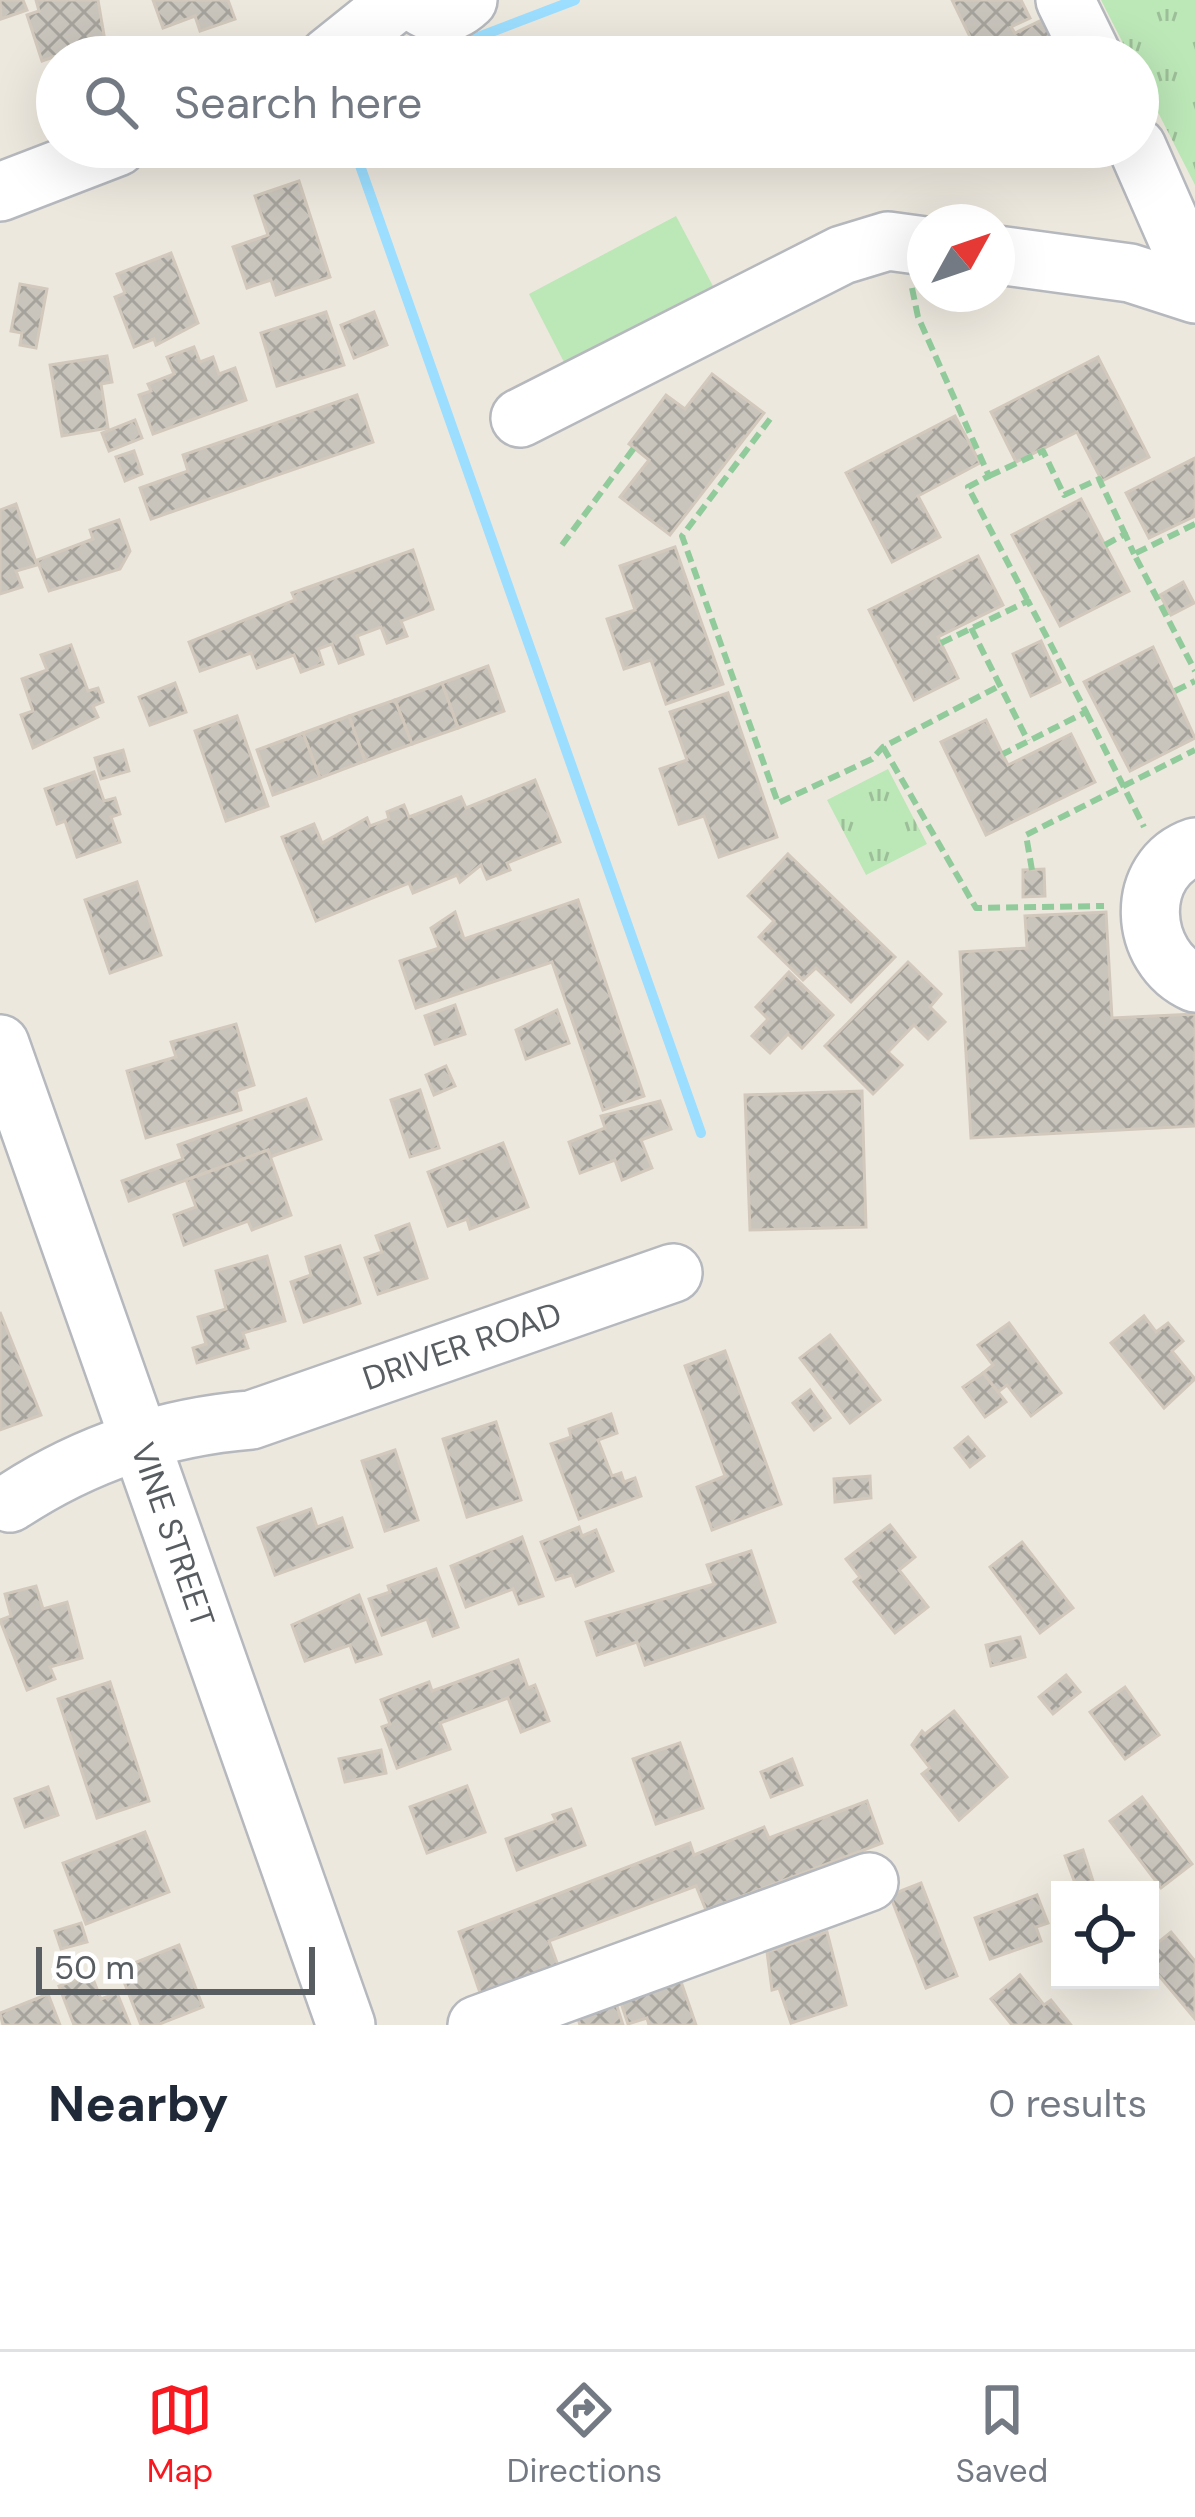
<!DOCTYPE html>
<style>
body{margin:0;font-family:"DM Sans",sans-serif;background:#f2f2f3;color:#1f2937}
.controls{position:absolute;right:36px;bottom:36px;display:grid;overflow:hidden;border-radius:0px;box-shadow:0 12px 48px #0002}
.controls button{width:108px;height:108px;display:grid;place-items:center;padding:0;border:0;border-bottom:3px solid #e0e1e3;background:#fff;color:#1f2937;font:60px sans-serif}
.compass{position:absolute;left:907px;top:204px;width:108px;height:108px;border-radius:50%;background:#fff;box-shadow:0 12px 48px #0002;rotate:50deg}
.scale{position:absolute;left:36px;bottom:30px;width:279px;box-sizing:border-box;padding-left:12px;border:6px solid #585d61;border-top:0;font-size:33px;line-height:42px;white-space:nowrap;color:#585d61;-webkit-text-stroke:9px #fff;paint-order:stroke}
.list{margin:0;padding:0;list-style:none}
h2{display:flex;justify-content:space-between;align-items:center;height:156px;margin:0;padding:0 48px;font-size:51px}
h2 small{font-size:39px;font-weight:400;color:#747a83}
.icon{flex:none;width:66px;height:66px;fill:none;stroke:currentColor;stroke-width:2;stroke-linecap:round;stroke-linejoin:round}
.map{position:relative;flex:none;width:1195px;height:2025px;overflow:hidden}
.search{position:absolute;background:#fff;box-shadow:0 12px 48px #0002;left:36px;right:36px;top:36px;height:132px;display:flex;align-items:center;gap:30px;box-sizing:border-box;padding:0 42px;border-radius:66px;color:#747a83;font-size:45px}
.sheet{height:324px;background:#fff}
nav{display:flex;justify-content:space-around;align-items:center;box-sizing:border-box;height:168px;border-top:3px solid #e0e1e3;background:#fff;font-size:33px;color:#747a83}
nav a{display:grid;justify-items:center;gap:6px}
nav .on{color:#f8181f}
.map>svg:first-child{display:block}
.grass{fill:url(#grass-tufts)}
.pitch{fill:#bce7b7}
.lines{fill:none;stroke-linecap:round;stroke-linejoin:round}
.stream{stroke:#9cdeff;stroke-width:10}
.building{fill:url(#building-cross-hatch);stroke:#d2c9bc;stroke-width:3}
.minor-casing{stroke:#b5b8bd;stroke-width:62}
.path{stroke:#91cb9b;stroke-width:6;stroke-dasharray:12 6;stroke-linecap:butt}
.minor{stroke:#fff;stroke-width:57}
.labels{text-anchor:middle;dominant-baseline:central;stroke-width:9;stroke-linejoin:round;paint-order:stroke}
.street-label{font-size:33px;fill:#585d61;stroke:#fff}
</style>
<div class="map">
<svg width="1195" height="2025" viewBox="0 0 1195 2025">
<defs>
<pattern id="grass-tufts" width="24" height="20" patternUnits="userSpaceOnUse" patternTransform="scale(3)"><rect width="24" height="20" fill="#bce7b7"/><path d="M3 7l-1-3M5 7V3M7 7l1-3M15 17l-1-3M17 17v-4M19 17l1-3" fill="none" stroke="#9cbe98"/></pattern>
<pattern id="building-cross-hatch" width="8" height="8" patternUnits="userSpaceOnUse" patternTransform="scale(3)"><rect width="8" height="8" fill="#c9c5bd"/><path d="M0 0l8 8M0 8l8-8" fill="none" stroke="#a6a39d"/></pattern>
</defs>
<rect width="100%" height="100%" fill="#ede8de"/>
<g class="grass">
<path d="M1101 0H1195V185L1138 73V57H1130Z"/>
<path d="M888 769 927 844 866 875 827 800Z"/>
</g>
<path class="pitch" d="M676 216 714 288 566 366 529 294Z"/>
<g class="lines">
<g class="stream">
<path d="M426 57 575 0"/>
<path d="M357 157 701 1133"/>
</g>
</g>
<g class="building">
<path d="M0 0H23L27 10 1 19Z"/>
<path d="M36 0H98L105 41 77 57 65 53 42 61 27 15 39 11Z"/>
<path d="M153 0H228L235 19 200 31 195 16 163 28Z"/>
<path d="M952 0H1021L1030 18 1011 27 1015 33 1050 16 1067 57H961L976 49Z"/>
<path d="M299 181 330 277 276 295 271 280 247 288 233 247 268 235 255 196Z"/>
<path d="M171 253 198 323 156 345 154 339 134 347 115 297 125 293 117 274Z"/>
<path d="M20 284 47 289 36 348 20 345 22 333 11 331Z"/>
<path d="M326 312 344 365 277 386 261 333Z"/>
<path d="M374 312 387 345 354 358 341 325Z"/>
<path d="M194 347 200 362 213 357 219 374 235 368 246 400 153 434 139 395 151 391 148 384 174 374 167 357Z"/>
<path d="M107 356 112 382 101 384 108 428 62 436 50 365Z"/>
<path d="M1098 357 1149 457 1102 481 1077 432 1016 462 991 412Z"/>
<path d="M712 374 764 413 670 535 620 497 649 460 629 444 666 395 685 409Z"/>
<path d="M357 395 373 442 151 519 140 488 188 471 183 455Z"/>
<path d="M955 416 980 463 918 496 940 537 892 562 846 473Z"/>
<path d="M135 420 142 438 109 451 102 433Z"/>
<path d="M134 451 142 474 125 481 116 457Z"/>
<path d="M1195 458V516L1149 538 1126 493Z"/>
<path d="M1081 499 1129 591 1060 626 1012 535Z"/>
<path d="M16 504 37 565 16 571 22 587 0 594V510Z"/>
<path d="M119 520 130 551 120 569 49 591 37 560 93 539 90 530Z"/>
<path d="M675 547 723 684 666 704 651 660 624 669 607 619 635 610 620 566Z"/>
<path d="M413 550 433 609 401 621 407 636 387 643 381 627 357 636 363 654 339 663 332 644 318 649 323 664 301 672 294 655 257 668 251 653 200 671 189 642 295 600 292 593Z"/>
<path d="M978 556 1003 605 938 637 958 678 914 700 869 610Z"/>
<path d="M1183 582 1194 603 1171 615 1160 595Z"/>
<path d="M1041 641 1060 682 1031 696 1013 654Z"/>
<path d="M71 645 88 691 98 688 103 702 93 706 98 717 33 748 21 715 33 711 22 679 47 670 41 655Z"/>
<path d="M1153 647 1195 738 1130 771 1084 682Z"/>
<path d="M488 666 504 711 458 728 442 683Z"/>
<path d="M175 683 186 712 150 725 139 697Z"/>
<path d="M442 683 458 728 412 744 395 700Z"/>
<path d="M728 693 777 837 719 857 704 816 679 824 660 769 687 760 670 712Z"/>
<path d="M395 700 412 744 365 761 349 716Z"/>
<path d="M237 716 268 806 226 821 195 731Z"/>
<path d="M349 716 365 761 320 778 303 733Z"/>
<path d="M986 720 1008 765 1071 734 1095 782 986 835 941 742Z"/>
<path d="M303 733 320 778 273 795 257 750Z"/>
<path d="M123 750 129 771 101 779 95 758Z"/>
<path d="M94 772 104 801 115 798 120 814 111 817 120 842 77 857 65 821 57 824 45 789Z"/>
<path d="M535 780 560 842 507 863 510 870 487 879 481 865 460 882 457 875 413 893 409 883 316 921 282 837 314 824 322 843 367 818 370 826 389 819 387 812 404 805 409 817 461 797 466 808Z"/>
<path d="M788 854 895 957 851 1002 816 968 803 980 759 937 774 921 748 896Z"/>
<path d="M1044 869 1045 896 1023 897V870Z"/>
<path d="M137 882 161 955 110 973 85 900Z"/>
<path d="M578 900 644 1096 603 1110 552 962 416 1008 400 961 439 948 431 928 455 912 464 939Z"/>
<path d="M1106 912 1112 1018 1195 1014V1126L971 1138 960 952 1027 948 1025 916Z"/>
<path d="M908 962 941 994 930 1007 945 1022 928 1039 914 1025 888 1052 902 1065 873 1094 825 1046Z"/>
<path d="M789 972 833 1015 802 1048 788 1034 770 1053 752 1036 768 1019 756 1007Z"/>
<path d="M455 1005 465 1034 435 1044 425 1016Z"/>
<path d="M557 1010 569 1043 526 1059 516 1030Z"/>
<path d="M236 1024 254 1085 236 1091 241 1110 146 1138 127 1071 176 1057 171 1042Z"/>
<path d="M446 1066 455 1086 434 1095 426 1075Z"/>
<path d="M420 1090 439 1148 410 1157 391 1100Z"/>
<path d="M862 1091 866 1227 750 1230 745 1095Z"/>
<path d="M306 1099 321 1139 270 1157 268 1150 129 1201 122 1181 183 1159 178 1145Z"/>
<path d="M660 1101 671 1129 641 1140 652 1168 622 1180 615 1160 580 1173 569 1142 605 1128 601 1116Z"/>
<path d="M503 1143 528 1207 470 1229 467 1219 448 1226 428 1172Z"/>
<path d="M268 1150 291 1215 252 1230 248 1221 184 1245 174 1215 196 1207 186 1180Z"/>
<path d="M409 1224 427 1278 378 1294 365 1258 382 1252 376 1236Z"/>
<path d="M340 1246 360 1303 304 1322 291 1282 311 1275 306 1257Z"/>
<path d="M267 1256 285 1321 243 1333 248 1348 197 1363 193 1348 206 1344 198 1317 226 1309 216 1271Z"/>
<path d="M0 1312 41 1415 0 1430Z"/>
<path d="M1144 1316 1156 1332 1168 1323 1183 1341 1172 1351 1195 1379 1164 1408 1111 1343Z"/>
<path d="M1009 1323 1061 1393 1031 1416 1007 1385 998 1392 983 1373 993 1365 978 1345Z"/>
<path d="M830 1335 880 1400 850 1423 800 1358Z"/>
<path d="M725 1351 781 1504 712 1530 697 1487 725 1476 685 1366Z"/>
<path d="M983 1373 1006 1402 985 1417 963 1387Z"/>
<path d="M810 1390 830 1418 814 1430 793 1403Z"/>
<path d="M611 1414 617 1433 598 1440 612 1476 621 1473 624 1482 635 1478 641 1496 579 1519 551 1444 571 1437 569 1429Z"/>
<path d="M496 1422 521 1500 467 1517 443 1439Z"/>
<path d="M968 1437 984 1456 970 1467 955 1448Z"/>
<path d="M395 1450 418 1520 385 1531 362 1461Z"/>
<path d="M870 1476 871 1498 835 1502 834 1479Z"/>
<path d="M311 1509 317 1527 342 1518 352 1547 275 1575 258 1528Z"/>
<path d="M890 1525 915 1557 899 1570 928 1607 895 1633 854 1582 860 1577 846 1559Z"/>
<path d="M579 1527 582 1536 596 1530 613 1571 576 1586 572 1575 556 1580 541 1542Z"/>
<path d="M522 1537 543 1596 519 1604 513 1589 466 1607 451 1566Z"/>
<path d="M1022 1542 1073 1608 1040 1633 990 1567Z"/>
<path d="M751 1551 775 1622 645 1665 637 1642 597 1655 586 1622 714 1584 707 1565Z"/>
<path d="M436 1569 458 1627 433 1636 427 1619 382 1635 369 1599 390 1592 388 1586Z"/>
<path d="M36 1586 43 1609 67 1602 82 1658 50 1667 55 1679 27 1690 0 1620 11 1616 5 1594Z"/>
<path d="M359 1595 381 1654 356 1662 350 1645 305 1661 292 1625Z"/>
<path d="M1020 1637 1025 1657 991 1666 986 1645Z"/>
<path d="M518 1660 528 1688 535 1685 549 1721 521 1732 508 1698 440 1723 450 1749 397 1768 382 1727 390 1724 381 1700 429 1682 432 1691Z"/>
<path d="M1066 1675 1080 1692 1053 1714 1039 1697Z"/>
<path d="M110 1682 149 1801 97 1818 58 1699Z"/>
<path d="M1125 1687 1159 1735 1125 1759 1090 1712Z"/>
<path d="M954 1711 1007 1777 959 1820 922 1774 930 1768 912 1745 922 1731 925 1734Z"/>
<path d="M680 1743 703 1808 656 1824 633 1759Z"/>
<path d="M381 1750 386 1773 345 1782 339 1759Z"/>
<path d="M792 1759 802 1785 771 1797 761 1772Z"/>
<path d="M467 1786 485 1832 427 1853 410 1807Z"/>
<path d="M48 1787 58 1815 25 1827 15 1799Z"/>
<path d="M1142 1797 1192 1864 1161 1888 1110 1821Z"/>
<path d="M867 1801 882 1843 706 1910 696 1886 549 1941 563 1979 485 2007 459 1932 690 1843 694 1855 764 1827 769 1838Z"/>
<path d="M571 1809 585 1845 517 1870 506 1839 556 1821 553 1815Z"/>
<path d="M145 1832 169 1892 86 1924 63 1863Z"/>
<path d="M1083 1850 1093 1881 1076 1886 1065 1856Z"/>
<path d="M921 1883 957 1976 926 1988 890 1895Z"/>
<path d="M1037 1895 1048 1923 1036 1927 1041 1941 990 1959 975 1918Z"/>
<path d="M81 1923 87 1942 61 1949 55 1931Z"/>
<path d="M827 1932 846 2005 791 2023 779 1988 772 1990 767 1952Z"/>
<path d="M1171 1932 1195 1961V2019L1150 1965V1949Z"/>
<path d="M179 1945 203 2007 157 2025H141L119 1969Z"/>
<path d="M678 1973 696 2025H649L647 2018 628 2024 618 1994Z"/>
<path d="M91 1974 101 1999 117 1993 130 2025H74L59 1986Z"/>
<path d="M1020 1975 1044 2005 1051 2000 1071 2025H1012L991 1999Z"/>
<path d="M48 1994 60 2025H3L0 2013Z"/>
<path d="M614 1997 623 2025H580L575 2009Z"/>
</g>
<g class="lines">
<defs>
<g id="minor">
<path d="M413 0C431 17 450 17 468 0"/>
<path d="M1065 0 1093 57"/>
<path d="M328 57 399 0"/>
<path d="M1137 147 1195 279"/>
<path d="M0 192 117 147"/>
<path d="M997 255 1130 273 1195 294"/>
<path d="M520 418 842 255 888 241 925 246"/>
<path d="M1195 847C1133 868 1138 958 1195 983"/>
<path d="M0 1044 346 2025"/>
<path d="M10 1503C84 1454 163 1427 251 1420L673 1273"/>
<path d="M477 2025 869 1882"/>
</g>
</defs>
<use href="#minor" class="minor-casing"/>
<g class="path">
<path d="M912 288 918 317 989 476 968 487 1028 601"/>
<path d="M770 419 682 536 778 803 872 759 883 747 1001 685"/>
<path d="M989 476 1043 451 1064 495 1099 479 1125 534"/>
<path d="M1195 524 1134 554 1195 671"/>
<path d="M562 545 634 448"/>
<path d="M1105 545 1125 534 1134 554"/>
<path d="M971 628 1028 741"/>
<path d="M941 643 1028 601 1086 712 1003 754"/>
<path d="M1175 691 1195 681"/>
<path d="M1086 712 1144 827"/>
<path d="M883 747 976 908 1104 906"/>
<path d="M1032 870 1026 835 1195 750"/>
</g>
<use href="#minor" class="minor"/>
</g>
<g class="labels">
<g class="street-label">
<text transform="translate(462 1346) rotate(-19)">DRIVER ROAD</text>
<text transform="translate(173 1535) rotate(71)">VINE STREET</text>
</g>
</g>
</svg>
<div class="controls">
<button><svg class="icon" aria-label="locate" viewBox="0 0 24 24"><circle cx="12" cy="12" r="6"/><path d="M12 2v4M12 18v4M2 12h4M18 12h4"/></svg></button>
</div>
<svg class="compass" viewBox="-18 -18 36 36"><path d="M0-13l5 13h-10z" fill="#e53935"/><path d="M0 13l5-13h-10z" fill="#747a83"/></svg>
<div class="scale">50 m</div>
<div class="search"><svg class="icon" aria-label="search" viewBox="0 0 24 24"><circle cx="10" cy="10" r="6"/><path d="M15 15l6 6"/></svg>Search here</div>
</div>
<section class="sheet">
<h2>Nearby<small>0 results</small></h2>
<ul class="list">
</ul>
</section>
<nav>
<a class="on"><svg class="icon" aria-label="map" viewBox="0 0 24 24"><path d="M3 6l6-2 6 2 6-2v14l-6 2-6-2-6 2zM9 4v14M15 6v14"/></svg>Map</a>
<a><svg class="icon" aria-label="directions" viewBox="0 0 24 24"><path d="M12 3l9 9-9 9-9-9zM9 14v-3h6M13 9l2 2-2 2"/></svg>Directions</a>
<a><svg class="icon" aria-label="saved" viewBox="0 0 24 24"><path d="M7 4h10v16l-5-4-5 4z"/></svg>Saved</a>
</nav>
